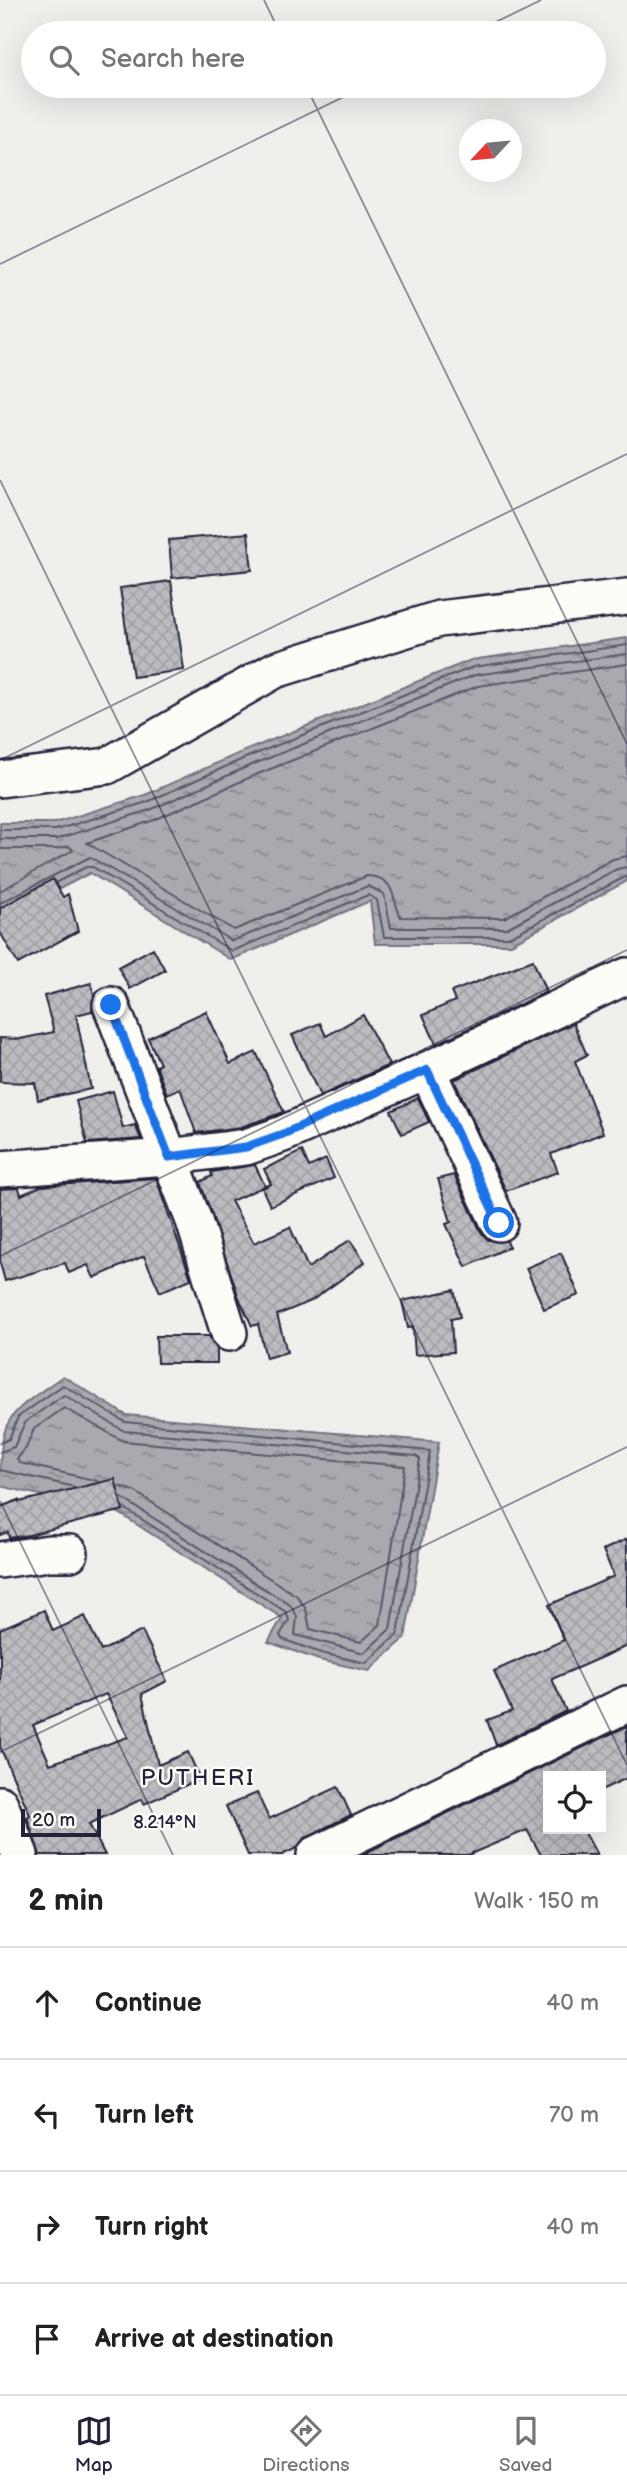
<!DOCTYPE html>
<meta charset="utf-8">
<style>
body{margin:0;font-family:"Balsamiq Sans",sans-serif;background:#f2f2f2;color:#202124}
.controls{position:absolute;right:21px;bottom:21px;display:grid;overflow:hidden;border-radius:0px;box-shadow:0 7px 28px #0002}
.controls button{width:63px;height:63px;display:grid;place-items:center;padding:0;border:0;border-bottom:2px solid #e0e0e0;background:#fff;color:#202124;font:35px sans-serif}
.compass{position:absolute;left:459px;top:119px;width:63px;height:63px;border-radius:50%;background:#fff;box-shadow:0 7px 28px #0002;rotate:244deg}
.scale{position:absolute;left:21px;bottom:18px;width:80px;box-sizing:border-box;padding-left:7px;border:4px solid #22223b;border-top:0;font-size:19px;line-height:24px;white-space:nowrap;color:#22223b;-webkit-text-stroke:5px #fdfcf7;paint-order:stroke}
.stop{position:absolute;width:21px;height:21px;margin:-16px;border:5px solid #1a73e8;border-radius:50%;background:#fff}
.stop.end{background:#1a73e8;border-color:#fff;box-shadow:0 2px 7px #0008}
.list{margin:0;padding:0;list-style:none}
h2{display:flex;justify-content:space-between;align-items:center;height:91px;margin:0;padding:0 28px;font-size:30px}
h2 small{font-size:23px;font-weight:400;color:#757577}
.list li{display:grid;grid-template-columns:46px 1fr auto;gap:21px;align-items:center;box-sizing:border-box;height:112px;padding:0 28px;border-top:2px solid #e0e0e0}
.list b{display:block;font-size:26px;white-space:nowrap}
.list em{font-size:23px;font-style:normal;color:#757577}
.icon{flex:none;width:38px;height:38px;fill:none;stroke:currentColor;stroke-width:2;stroke-linecap:round;stroke-linejoin:round}
.map{position:relative;flex:none;width:627px;height:1855px;overflow:hidden}
.search{position:absolute;background:#fff;box-shadow:0 7px 28px #0002;left:21px;right:21px;top:21px;height:77px;display:flex;align-items:center;gap:18px;box-sizing:border-box;padding:0 24px;border-radius:38px;color:#757577;font-size:26px}
.sheet{height:539px;background:#fff}
nav{display:flex;justify-content:space-around;align-items:center;box-sizing:border-box;height:98px;border-top:2px solid #e0e0e0;background:#fff;font-size:19px;color:#757577}
nav a{display:grid;justify-items:center;gap:4px}
nav .on{color:#22223b}
.map>svg:first-child{display:block}
.water{fill:url(#water-ripples);stroke:#737381;stroke-width:2}
.lines{fill:none;stroke-linecap:round;stroke-linejoin:round}
.shore{stroke:#58586a;stroke-width:2}
.building{fill:url(#building-cross-hatch);stroke:#22223b;stroke-width:2;fill-rule:evenodd}
.minor-casing{stroke:#22223b;stroke-width:40}
.minor{stroke:#fdfcf7;stroke-width:35}
.route{stroke:#1a73e8;stroke-width:9}
.ticks{fill:none;stroke:#22223b;stroke-width:2;stroke-opacity:0.45}
.labels{text-anchor:middle;dominant-baseline:central;stroke-width:5;stroke-linejoin:round;paint-order:stroke}
.quarter-label{font-size:23px;letter-spacing:2px;fill:#22223b;stroke:#fdfcf7}
.ticks-label{font-size:18px;text-anchor:middle;fill:#22223b;stroke:#fdfcf7;stroke-width:5;stroke-linejoin:round;paint-order:stroke}
</style>
<div class="map">
<svg width="627" height="1855" viewBox="0 0 627 1855">
<defs>
<pattern id="water-ripples" width="26" height="14" patternUnits="userSpaceOnUse" patternTransform="scale(1.75)"><rect width="26" height="14" fill="#a9a9b0"/><path d="M2 4q2-2 4 0t4 0M15 11q2-2 4 0t4 0" fill="none" stroke="#898990"/></pattern>
<pattern id="building-cross-hatch" width="8" height="8" patternUnits="userSpaceOnUse" patternTransform="scale(1.75)"><rect width="8" height="8" fill="#bcbcc0"/><path d="M0 0l8 8M0 8l8-8" fill="none" stroke="#a1a1a6"/></pattern>
</defs>
<rect width="100%" height="100%" fill="#f0efec"/>
<filter id="ink" filterUnits="userSpaceOnUse"><feTurbulence type="fractalNoise" baseFrequency=".0143" numOctaves="2"/><feDisplacementMap in="SourceGraphic" scale="14" xChannelSelector="R" yChannelSelector="G"/><feConvolveMatrix kernelMatrix="1 2 1 2 8 2 1 2 1" color-interpolation-filters="sRGB"/></filter>
<g filter="url(#ink)">
<g class="water">
<path d="M627 638V881L511 944H375L370 901 231 960 90 873 0 920V823H55L145 795 242 752 471 660Z"/>
<path d="M63 1376 126 1415 439 1442 405 1638 369 1671 319 1660 268 1642 282 1618 119 1513 0 1486C0 1414 7 1416 63 1376Z"/>
</g>
<g class="lines">
<g class="shore">
<path d="M627 664 478 686 253 776 154 820 87 843 234 930 367 876C397 877 391 899 401 917L504 918 613 859 627 856"/>
<path d="M0 830H56L147 802 245 758 473 667 627 645"/>
<path d="M0 839H57L150 810 249 766 475 675 627 654"/>
<path d="M0 849H56L69 846 73 850 0 891"/>
<path d="M57 882 86 867H93L232 951 368 895 377 900 384 937H509L627 876"/>
<path d="M0 903 90 857 232 941 368 886 384 894 391 928H507L617 869 627 867"/>
<path d="M0 1443 9 1439 18 1417 63 1385 125 1422 430 1451 398 1634 366 1663 321 1653 282 1639 280 1635 289 1620 286 1612 124 1508"/>
<path d="M0 1452 14 1447 25 1422 64 1395 124 1431 416 1456 420 1459 390 1629 364 1653 295 1635 297 1616 290 1605 122 1498"/>
<path d="M0 1470 75 1487"/>
<path d="M98 1481 20 1463 17 1459 26 1448 34 1429 64 1408 123 1441 405 1466 380 1625 361 1642 310 1629 306 1609 297 1596 134 1491 119 1486"/>
</g>
</g>
<g class="building">
<path d="M248 533 252 570 172 578 169 540Z"/>
<path d="M171 581 184 670 133 677 120 588Z"/>
<path d="M53 879 63 897 68 894 78 931 18 964 0 932V908Z"/>
<path d="M153 948 165 970 130 989 118 967Z"/>
<path d="M533 960 546 992 436 1044 423 1015 455 1001 451 992Z"/>
<path d="M91 983 94 995 92 1011 76 1015 91 1089 38 1100 35 1083 0 1082V1038L20 1039 54 1032 44 996Z"/>
<path d="M206 1011 230 1064 256 1052 284 1112 241 1127 196 1133 180 1088 167 1094 156 1066 160 1064 148 1038Z"/>
<path d="M363 1015 389 1065 320 1096 292 1035 320 1023 326 1036Z"/>
<path d="M573 1023 587 1055 575 1061 603 1133 551 1154 558 1172 506 1191 454 1080Z"/>
<path d="M113 1091 123 1128 135 1125 141 1139 87 1143 76 1101Z"/>
<path d="M418 1098 429 1122 402 1134 391 1111Z"/>
<path d="M302 1151 309 1167 326 1159 334 1178 270 1206 262 1188 271 1184 264 1169Z"/>
<path d="M255 1165 265 1186 231 1201 254 1243 290 1227 308 1268 350 1240 365 1262 311 1301 277 1315 287 1352 266 1358 258 1324 252 1326 239 1298 200 1182 212 1176 211 1172Z"/>
<path d="M454 1175 481 1232 488 1240 507 1241 509 1247 466 1267 446 1224 451 1222 438 1179Z"/>
<path d="M156 1178 191 1279 160 1292 144 1256 94 1278 88 1265 69 1273 65 1263 5 1281 0 1263V1189L19 1188 21 1195 41 1186Z"/>
<path d="M561 1253 579 1295 544 1309 526 1268Z"/>
<path d="M454 1290 460 1317 451 1319 453 1352 415 1355 413 1327 408 1328 402 1301Z"/>
<path d="M156 1336H209L217 1349V1363H157Z"/>
<path d="M115 1479 123 1510 29 1535 9 1538 8 1532 0 1535V1507L19 1500V1502Z"/>
<path d="M627 1539V1646L552 1679 566 1711 496 1745 487 1720 512 1711 494 1671 564 1640 549 1605 614 1576 603 1550Z"/>
<path d="M44 1610 53 1631 85 1616 101 1651 142 1631 167 1681 142 1694 158 1765 188 1752 200 1779 144 1804 142 1799 89 1824 105 1855H40L27 1817 30 1815 0 1747V1629ZM106 1694 128 1737 50 1764 33 1725Z"/>
<path d="M627 1726V1778L601 1790V1776H548V1829H583L597 1855H541L527 1830 468 1855H361Z"/>
<path d="M338 1787 351 1815 306 1837 297 1848 282 1855H248L226 1806 257 1793 269 1819Z"/>
</g>
<g class="lines">
<defs>
<g id="minor">
<path d="M0 779 107 766 275 670 439 619 627 597"/>
<path d="M111 1005 194 1221 229 1333"/>
<path d="M427 1070 499 1223"/>
<path d="M0 1169 168 1157 246 1147 283 1134 427 1070 627 976"/>
<path d="M0 1560 49 1553H70"/>
<path d="M0 1804 20 1855"/>
<path d="M315 1855 627 1704"/>
</g>
</defs>
<use href="#minor" class="minor-casing"/>
<use href="#minor" class="minor"/>
</g>
</g>
<g class="lines" filter="url(#ink)">
<path class="route" d="M111 1005 169 1157 246 1147 283 1134 427 1070 499 1223"/>
</g>
<path class="ticks" d="M264 0 280 33M473 33 541 0M306 86 627 744M0 264 366 86M0 480 627 1765M0 760 627 454M0 1256 627 950M0 1501 173 1855M0 1752 627 1447"/>
<g class="labels">
<g class="quarter-label">
<text x="198" y="1778">PUTHERI</text>
</g>
</g>
<g class="ticks-label">
<text x="165" y="1828">8.214°N</text>
</g>
</svg>
<div class="controls">
<button><svg class="icon" aria-label="locate" viewBox="0 0 24 24"><circle cx="12" cy="12" r="6"/><path d="M12 2v4M12 18v4M2 12h4M18 12h4"/></svg></button>
</div>
<svg class="compass" viewBox="-18 -18 36 36"><path d="M0-13l5 13h-10z" fill="#e53935"/><path d="M0 13l5-13h-10z" fill="#757577"/></svg>
<div class="scale">20 m</div>
<div class="stop" style="left:499px;top:1223px"></div>
<div class="stop end" style="left:111px;top:1005px"></div>
<div class="search"><svg class="icon" aria-label="search" viewBox="0 0 24 24"><circle cx="10" cy="10" r="6"/><path d="M15 15l6 6"/></svg>Search here</div>
</div>
<section class="sheet">
<h2>2 min<small>Walk · 150 m</small></h2>
<ul class="list">
<li><svg class="icon" aria-label="ahead" viewBox="0 0 24 24"><path d="M12 20V5M6 11l6-6 6 6"/></svg><div><b>Continue</b></div><em>40 m</em></li>
<li><svg class="icon" aria-label="left" viewBox="0 0 24 24"><path d="M17 20v-9H6M10 6l-5 5 5 5"/></svg><div><b>Turn left</b></div><em>70 m</em></li>
<li><svg class="icon" aria-label="right" viewBox="0 0 24 24"><path d="M7 20v-9h11M14 6l5 5-5 5"/></svg><div><b>Turn right</b></div><em>40 m</em></li>
<li><svg class="icon" aria-label="arrive" viewBox="0 0 24 24"><path d="M6 21V4h12l-3 4 3 4H6"/></svg><div><b>Arrive at destination</b></div></li>
</ul>
</section>
<nav>
<a class="on"><svg class="icon" aria-label="map" viewBox="0 0 24 24"><path d="M3 6l6-2 6 2 6-2v14l-6 2-6-2-6 2zM9 4v14M15 6v14"/></svg>Map</a>
<a><svg class="icon" aria-label="directions" viewBox="0 0 24 24"><path d="M12 3l9 9-9 9-9-9zM9 14v-3h6M13 9l2 2-2 2"/></svg>Directions</a>
<a><svg class="icon" aria-label="saved" viewBox="0 0 24 24"><path d="M7 4h10v16l-5-4-5 4z"/></svg>Saved</a>
</nav>
